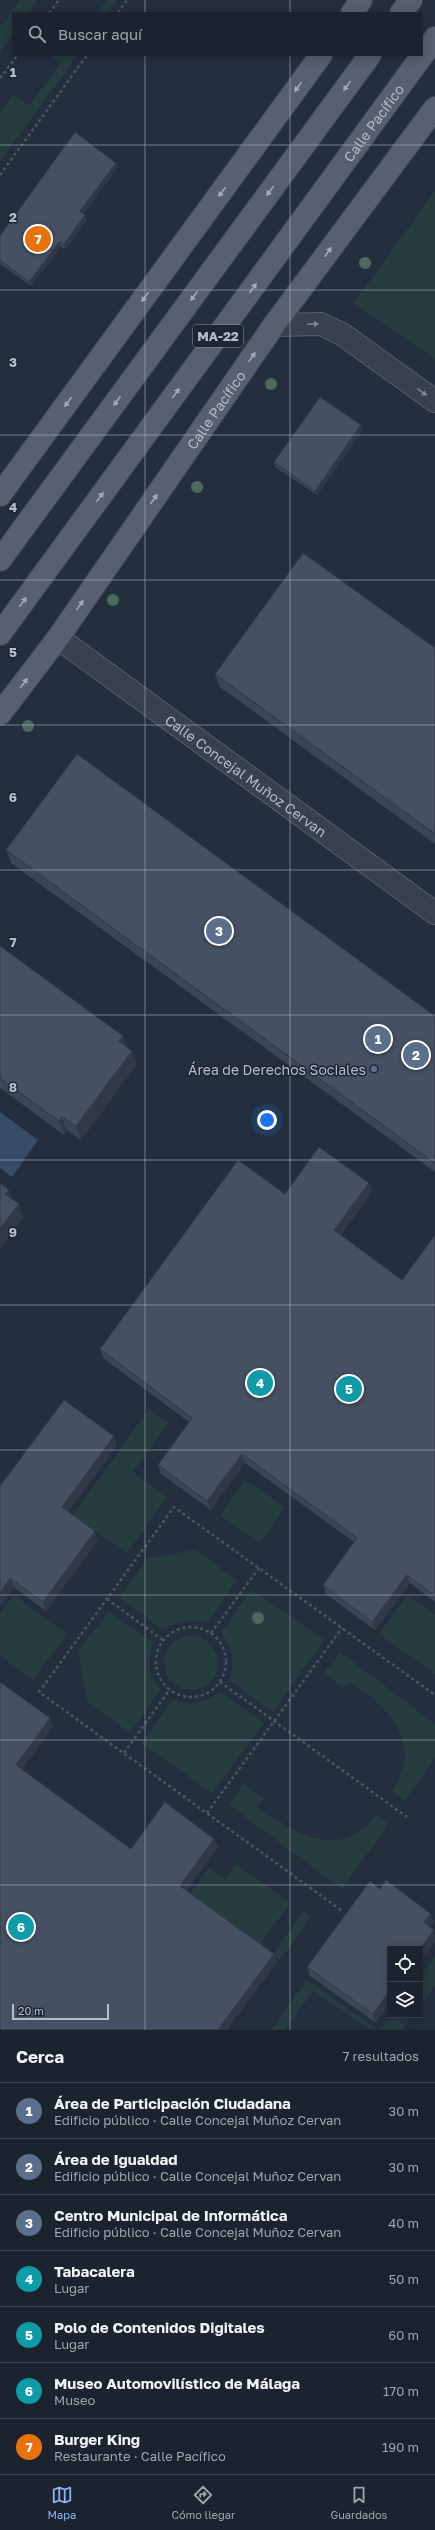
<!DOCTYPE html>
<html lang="es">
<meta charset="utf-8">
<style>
body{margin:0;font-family:"Golos Text",sans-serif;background:#242b36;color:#f1f3f6}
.controls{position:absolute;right:12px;bottom:12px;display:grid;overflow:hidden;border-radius:0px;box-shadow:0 2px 10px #0003}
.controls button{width:36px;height:36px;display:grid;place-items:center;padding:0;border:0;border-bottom:1px solid #39404a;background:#1b232e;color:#f1f3f6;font:20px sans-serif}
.scale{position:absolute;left:12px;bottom:10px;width:97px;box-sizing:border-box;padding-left:4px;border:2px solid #b4bcc9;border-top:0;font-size:11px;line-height:14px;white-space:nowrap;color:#b4bcc9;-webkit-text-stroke:3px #1d2633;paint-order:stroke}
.you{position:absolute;left:267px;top:1120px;width:14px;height:14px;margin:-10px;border:3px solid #fff;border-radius:50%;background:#1a73e8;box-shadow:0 0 0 6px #1a73e833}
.badge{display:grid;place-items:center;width:26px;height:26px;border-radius:50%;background:#8ab4f8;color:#fff;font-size:13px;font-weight:700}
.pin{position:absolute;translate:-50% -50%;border:2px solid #fff;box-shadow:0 1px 4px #0006}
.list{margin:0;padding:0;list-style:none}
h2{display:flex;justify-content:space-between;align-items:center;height:52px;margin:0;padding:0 16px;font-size:17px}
h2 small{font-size:13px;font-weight:400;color:#a0a4aa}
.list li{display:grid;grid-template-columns:26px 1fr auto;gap:12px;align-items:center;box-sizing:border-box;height:56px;padding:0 16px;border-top:1px solid #39404a}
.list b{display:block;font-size:15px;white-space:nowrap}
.list p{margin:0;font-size:13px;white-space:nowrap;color:#a0a4aa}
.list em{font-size:13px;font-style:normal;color:#a0a4aa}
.icon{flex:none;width:22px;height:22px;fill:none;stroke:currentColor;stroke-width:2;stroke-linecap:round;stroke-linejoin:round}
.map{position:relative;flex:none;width:435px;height:2030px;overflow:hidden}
.search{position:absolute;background:#1b232e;box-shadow:0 2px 10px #0003;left:12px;right:12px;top:12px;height:44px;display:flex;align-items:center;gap:10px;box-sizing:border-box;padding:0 14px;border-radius:0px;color:#a0a4aa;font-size:15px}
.sheet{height:444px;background:#1b232e}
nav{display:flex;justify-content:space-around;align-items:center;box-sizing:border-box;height:56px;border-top:1px solid #39404a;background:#1b232e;font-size:11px;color:#a0a4aa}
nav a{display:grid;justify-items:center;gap:2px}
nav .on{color:#8ab4f8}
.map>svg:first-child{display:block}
.green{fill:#263c3f}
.water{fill:#394c67}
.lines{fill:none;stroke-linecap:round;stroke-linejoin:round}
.street-casing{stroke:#565f6c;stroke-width:24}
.primary-casing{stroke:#414a57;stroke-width:24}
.path{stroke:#44595c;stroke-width:2.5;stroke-dasharray:3 3;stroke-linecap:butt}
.street{stroke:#38414e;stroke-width:22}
.primary{stroke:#56606e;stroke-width:22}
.tree{fill:#4b6a5d}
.wall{fill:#3b4654}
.shaded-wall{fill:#303945}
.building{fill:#455162;stroke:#303945}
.oneway{fill:#a1aab7}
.oneway2{fill:#7c8592}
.grid{fill:none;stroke:#b4bcc9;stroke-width:1;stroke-opacity:0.55}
.service-dot{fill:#5c6f8a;stroke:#1d2633;stroke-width:1.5}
.labels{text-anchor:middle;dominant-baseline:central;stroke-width:3;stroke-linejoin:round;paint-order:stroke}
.shield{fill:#1d2633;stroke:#878f9c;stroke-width:1}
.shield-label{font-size:13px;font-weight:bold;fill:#b4bcc9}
.street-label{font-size:14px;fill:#b4bcc9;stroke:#1d2633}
.poi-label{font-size:14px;fill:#b4bcc9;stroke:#1d2633;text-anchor:end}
.grid-label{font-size:13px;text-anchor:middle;font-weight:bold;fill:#b4bcc9;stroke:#1d2633;stroke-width:3;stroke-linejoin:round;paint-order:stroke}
</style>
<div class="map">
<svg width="435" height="2030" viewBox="0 0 435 2030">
<rect width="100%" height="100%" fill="#242f3e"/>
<g class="green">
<path d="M20 0H38L28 13H13V34L0 52V27Z"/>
<path d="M107 0H118L108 13H97Z"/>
<path d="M50 55H78L0 161V113L14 94 29 106 60 64Z"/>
<path d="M435 191V359L354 303Z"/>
<path d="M149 1409 168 1423 133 1472 167 1497 127 1553 73 1515Z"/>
<path d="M245 1480 285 1507 260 1543 220 1516Z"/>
<path d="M195 1550 237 1580 207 1623C191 1618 177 1621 163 1630L120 1598 148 1558Z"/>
<path d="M252 1590 324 1640 273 1712 229 1680C236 1662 232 1647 221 1632Z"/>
<path d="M14 1595 67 1634 33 1680 0 1656V1614Z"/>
<path d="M407 1595 435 1615V1674L379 1634Z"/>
<path d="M109 1611 153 1643C147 1660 148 1677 160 1690L130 1733 87 1701 78 1651Z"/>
<circle cx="191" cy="1663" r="27"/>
<path d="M340 1652 435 1724V1758L405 1800 392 1792C425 1739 388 1711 350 1681L343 1688 324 1673Z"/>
<path d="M220 1692 264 1723 212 1793 141 1743 173 1699C188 1708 207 1702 220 1692Z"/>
<path d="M243 1784 264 1798 257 1806C297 1834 338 1863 377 1814L389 1823 342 1889 229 1805Z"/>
<path d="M236 1864 290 1903 259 1946 189 1895 209 1867 225 1879Z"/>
<path d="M303 1912 311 1917 280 1960 272 1955Z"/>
<path d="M435 1956V1986L420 2006V1976Z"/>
<path d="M307 1980 373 2026 371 2030 313 1991 285 2030H271Z"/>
<path d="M392 2015H413L402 2030H381Z"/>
</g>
<path class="water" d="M0 1112 38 1140 12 1177 0 1168Z"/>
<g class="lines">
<defs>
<g id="street">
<path d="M274 325 321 324 342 334 435 401"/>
<path id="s1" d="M58 638 435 913"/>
</g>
<g id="primary">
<path d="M352 13 361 0"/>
<path d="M401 13 411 0"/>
<path d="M0 495 321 55"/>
<path d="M0 560 370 55"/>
<path id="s2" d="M0 634 435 38"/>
<path id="s3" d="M0 714 58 638 274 325 435 108"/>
</g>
</defs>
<use href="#street" class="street-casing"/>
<use href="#primary" class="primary-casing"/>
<g class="path">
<path d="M49 13 59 0"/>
<path d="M118 13 127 0"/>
<path d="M0 78 18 55"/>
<path d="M0 175 87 55"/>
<path d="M107 1599 163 1640"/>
<circle cx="191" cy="1662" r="35"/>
<path d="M211 1633 259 1568"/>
<path d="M220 1682 407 1817"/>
<path d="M124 1753 170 1689"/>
<path d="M207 1813 342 1628"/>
<path d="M341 1910 39 1692 174 1507 435 1695"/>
</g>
<use href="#street" class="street"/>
<use href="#primary" class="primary"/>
</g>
<g class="tree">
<circle cx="365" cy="263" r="6"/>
<circle cx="271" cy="384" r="6"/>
<circle cx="197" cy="487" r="6"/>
<circle cx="113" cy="600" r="6"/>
<circle cx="28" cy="726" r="6"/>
<circle cx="258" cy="1618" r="6"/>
</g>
<g class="wall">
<path d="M116 163 118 167 83 214 87 220 65 249 61 247 31 286 0 264V236Z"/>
<path d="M361 425 363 430 317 495 275 467 274 462Z"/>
<path d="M435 648V844L220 687 215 674Z"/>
<path d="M6 850 435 1016V1172L11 863Z"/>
<path d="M0 946 123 1036 126 1046 132 1051 137 1064 81 1140 67 1130 64 1135 0 1088Z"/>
<path d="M369 1183 372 1192 341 1235 402 1280 435 1235V1602L410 1583 375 1630 326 1594 323 1585 354 1542 245 1463 211 1510 161 1474 158 1465 189 1422 103 1358 100 1349 285 1194Z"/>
<path d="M117 1445 68 1512 98 1540 46 1611 14 1587 0 1606V1486Z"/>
<path d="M380 1889 431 1914 434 1922 430 1927 435 1934V1941L420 1962 390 1949V2003L376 2023 310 1976 307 1967Z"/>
</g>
<g class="shaded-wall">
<path d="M116 163 118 167 82 216 80 211Z"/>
<path d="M85 215 87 220 65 249 64 244Z"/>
<path d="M59 242 61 247 31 286 29 282Z"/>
<path d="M361 425 363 430 317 495 315 491Z"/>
<path d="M123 1036 127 1049 119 1041Z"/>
<path d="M132 1051 137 1064 81 1140 76 1126Z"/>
<path d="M62 1117 67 1130 64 1135 59 1121Z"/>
<path d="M369 1183 372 1192 338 1239 334 1230Z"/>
<path d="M9 1190 14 1203 5 1194Z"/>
<path d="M19 1204 23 1218 0 1249V1229Z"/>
<path d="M114 1436 117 1445 65 1516 62 1507Z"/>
<path d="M242 1454 245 1463 211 1510 207 1501Z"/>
<path d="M95 1531 98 1540 46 1611 43 1602Z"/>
<path d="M407 1575 410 1583 375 1630 372 1622Z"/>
<path d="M10 1578 14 1587 0 1606V1593Z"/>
<path d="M50 1718 53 1727 19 1774 16 1765Z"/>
<path d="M214 1839 218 1847 183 1895 180 1886Z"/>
<path d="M431 1914 434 1922 428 1931 424 1922Z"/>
<path d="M434 1930 435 1934V1941L420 1962V1949Z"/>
<path d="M274 1954 277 1962 227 2030H218Z"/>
<path d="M390 1990V2003L376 2023 373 2014Z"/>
</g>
<g class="building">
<path d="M75 132 116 163 80 211 85 215 64 244 59 242 29 282 0 260V236Z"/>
<path d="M320 397 361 425 315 491 274 462Z"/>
<path d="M303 553 435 648V834L215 674Z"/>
<path d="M77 754 435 1016V1163L6 850Z"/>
<path d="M0 946 123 1036 119 1041 132 1051 76 1126 62 1117 59 1121 0 1078Z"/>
<path d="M319 1147 369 1183 334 1230 402 1280 435 1235V1596L407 1575 372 1622 323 1585 357 1538 242 1454 207 1501 158 1465 192 1418 100 1349 238 1160 285 1194Z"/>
<path d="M0 1183 9 1190 5 1194 19 1204 0 1229Z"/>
<path d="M64 1400 114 1436 62 1507 95 1531 43 1602 10 1578 0 1593V1486Z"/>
<path d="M0 1682 50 1718 16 1765 131 1849 165 1802 214 1839 180 1886 274 1954 218 2030H0Z"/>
<path d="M386 1880 431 1914 424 1922 434 1930 420 1949H390V1990L373 2014 307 1967 370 1881 380 1889Z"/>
</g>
<defs><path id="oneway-solid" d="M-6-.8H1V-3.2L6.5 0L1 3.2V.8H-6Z"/></defs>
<g class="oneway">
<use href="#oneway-solid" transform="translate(347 86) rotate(126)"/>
<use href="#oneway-solid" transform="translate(298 87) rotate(126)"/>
<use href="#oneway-solid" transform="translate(270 191) rotate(126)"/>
<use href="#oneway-solid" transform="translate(222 192) rotate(126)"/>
<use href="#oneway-solid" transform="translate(328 252) rotate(-54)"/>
<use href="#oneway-solid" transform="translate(253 288) rotate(-54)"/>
<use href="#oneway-solid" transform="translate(194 296) rotate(126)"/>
<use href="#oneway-solid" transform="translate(145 297) rotate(126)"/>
<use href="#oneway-solid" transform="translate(252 357) rotate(-55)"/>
<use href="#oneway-solid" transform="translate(176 393) rotate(-54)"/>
<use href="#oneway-solid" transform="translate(117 401) rotate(126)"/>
<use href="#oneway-solid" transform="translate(68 402) rotate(126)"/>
<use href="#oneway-solid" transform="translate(100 497) rotate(-54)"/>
<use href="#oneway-solid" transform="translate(154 499) rotate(-55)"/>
<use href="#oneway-solid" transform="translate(23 602) rotate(-54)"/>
<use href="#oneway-solid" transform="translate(80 605) rotate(-55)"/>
<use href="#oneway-solid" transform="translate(24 683) rotate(-53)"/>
</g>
<g class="oneway2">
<use href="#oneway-solid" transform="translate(313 324) rotate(-2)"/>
<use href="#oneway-solid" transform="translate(422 392) rotate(36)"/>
</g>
<path class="grid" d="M145 0V13M290 0V13M145 55V2030M290 55V2030M0 145H435M0 290H435M0 435H435M0 580H435M0 725H435M0 870H435M0 1015H435M0 1160H435M0 1305H435M0 1450H435M0 1595H435M0 1740H435M0 1885H435"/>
<circle class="service-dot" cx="374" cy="1069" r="4"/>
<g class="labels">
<rect class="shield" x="193" y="325" width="50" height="22" rx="3"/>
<g class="shield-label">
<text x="218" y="336">MA-22</text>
</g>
<g class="street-label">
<text stroke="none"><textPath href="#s2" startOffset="633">Calle Pacífico</textPath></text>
<text stroke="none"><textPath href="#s3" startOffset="373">Calle Pacífico</textPath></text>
<text stroke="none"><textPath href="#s1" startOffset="233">Calle Concejal Muñoz Cervan</textPath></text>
</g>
<g class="poi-label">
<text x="366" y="1069">Área de Derechos Sociales</text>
</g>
</g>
<g class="grid-label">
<text x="13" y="77">1</text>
<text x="13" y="222">2</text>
<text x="13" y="367">3</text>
<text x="13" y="512">4</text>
<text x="13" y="657">5</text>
<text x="13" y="802">6</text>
<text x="13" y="947">7</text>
<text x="13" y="1092">8</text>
<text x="13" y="1237">9</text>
</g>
</svg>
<div class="controls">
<button><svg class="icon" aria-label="locate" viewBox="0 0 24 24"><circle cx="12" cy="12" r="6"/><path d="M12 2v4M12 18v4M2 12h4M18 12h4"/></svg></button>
<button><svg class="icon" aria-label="layers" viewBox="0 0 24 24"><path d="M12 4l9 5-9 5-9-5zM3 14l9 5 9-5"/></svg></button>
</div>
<div class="scale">20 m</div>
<div class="you"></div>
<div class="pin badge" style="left:378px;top:1039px;background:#5c6f8a">1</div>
<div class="pin badge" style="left:416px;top:1055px;background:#5c6f8a">2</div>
<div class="pin badge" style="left:219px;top:931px;background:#5c6f8a">3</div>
<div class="pin badge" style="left:260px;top:1383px;background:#0f9aa8">4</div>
<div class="pin badge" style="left:349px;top:1389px;background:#0f9aa8">5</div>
<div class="pin badge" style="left:21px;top:1927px;background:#0f9aa8">6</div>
<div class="pin badge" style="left:38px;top:239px;background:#e8710a">7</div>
<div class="search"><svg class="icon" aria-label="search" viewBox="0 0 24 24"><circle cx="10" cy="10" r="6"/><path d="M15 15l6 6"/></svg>Buscar aquí</div>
</div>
<section class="sheet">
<h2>Cerca<small>7 resultados</small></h2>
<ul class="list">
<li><span class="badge" style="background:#5c6f8a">1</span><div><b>Área de Participación Ciudadana</b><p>Edificio público · Calle Concejal Muñoz Cervan</p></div><em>30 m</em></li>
<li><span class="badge" style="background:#5c6f8a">2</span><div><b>Área de Igualdad</b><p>Edificio público · Calle Concejal Muñoz Cervan</p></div><em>30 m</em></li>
<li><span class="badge" style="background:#5c6f8a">3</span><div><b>Centro Municipal de Informática</b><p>Edificio público · Calle Concejal Muñoz Cervan</p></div><em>40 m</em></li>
<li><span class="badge" style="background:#0f9aa8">4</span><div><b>Tabacalera</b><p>Lugar</p></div><em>50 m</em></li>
<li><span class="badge" style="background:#0f9aa8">5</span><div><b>Polo de Contenidos Digitales</b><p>Lugar</p></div><em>60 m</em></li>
<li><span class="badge" style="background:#0f9aa8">6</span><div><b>Museo Automovilístico de Málaga</b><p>Museo</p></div><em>170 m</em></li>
<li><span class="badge" style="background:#e8710a">7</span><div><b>Burger King</b><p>Restaurante · Calle Pacífico</p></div><em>190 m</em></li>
</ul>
</section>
<nav>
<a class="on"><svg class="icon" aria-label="map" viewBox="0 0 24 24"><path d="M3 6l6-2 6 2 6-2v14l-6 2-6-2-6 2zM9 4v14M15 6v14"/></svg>Mapa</a>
<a><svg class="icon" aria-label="directions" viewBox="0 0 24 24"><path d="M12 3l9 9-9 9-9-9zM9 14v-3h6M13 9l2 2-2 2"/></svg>Cómo llegar</a>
<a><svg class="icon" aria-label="saved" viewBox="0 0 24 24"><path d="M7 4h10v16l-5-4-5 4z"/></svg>Guardados</a>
</nav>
